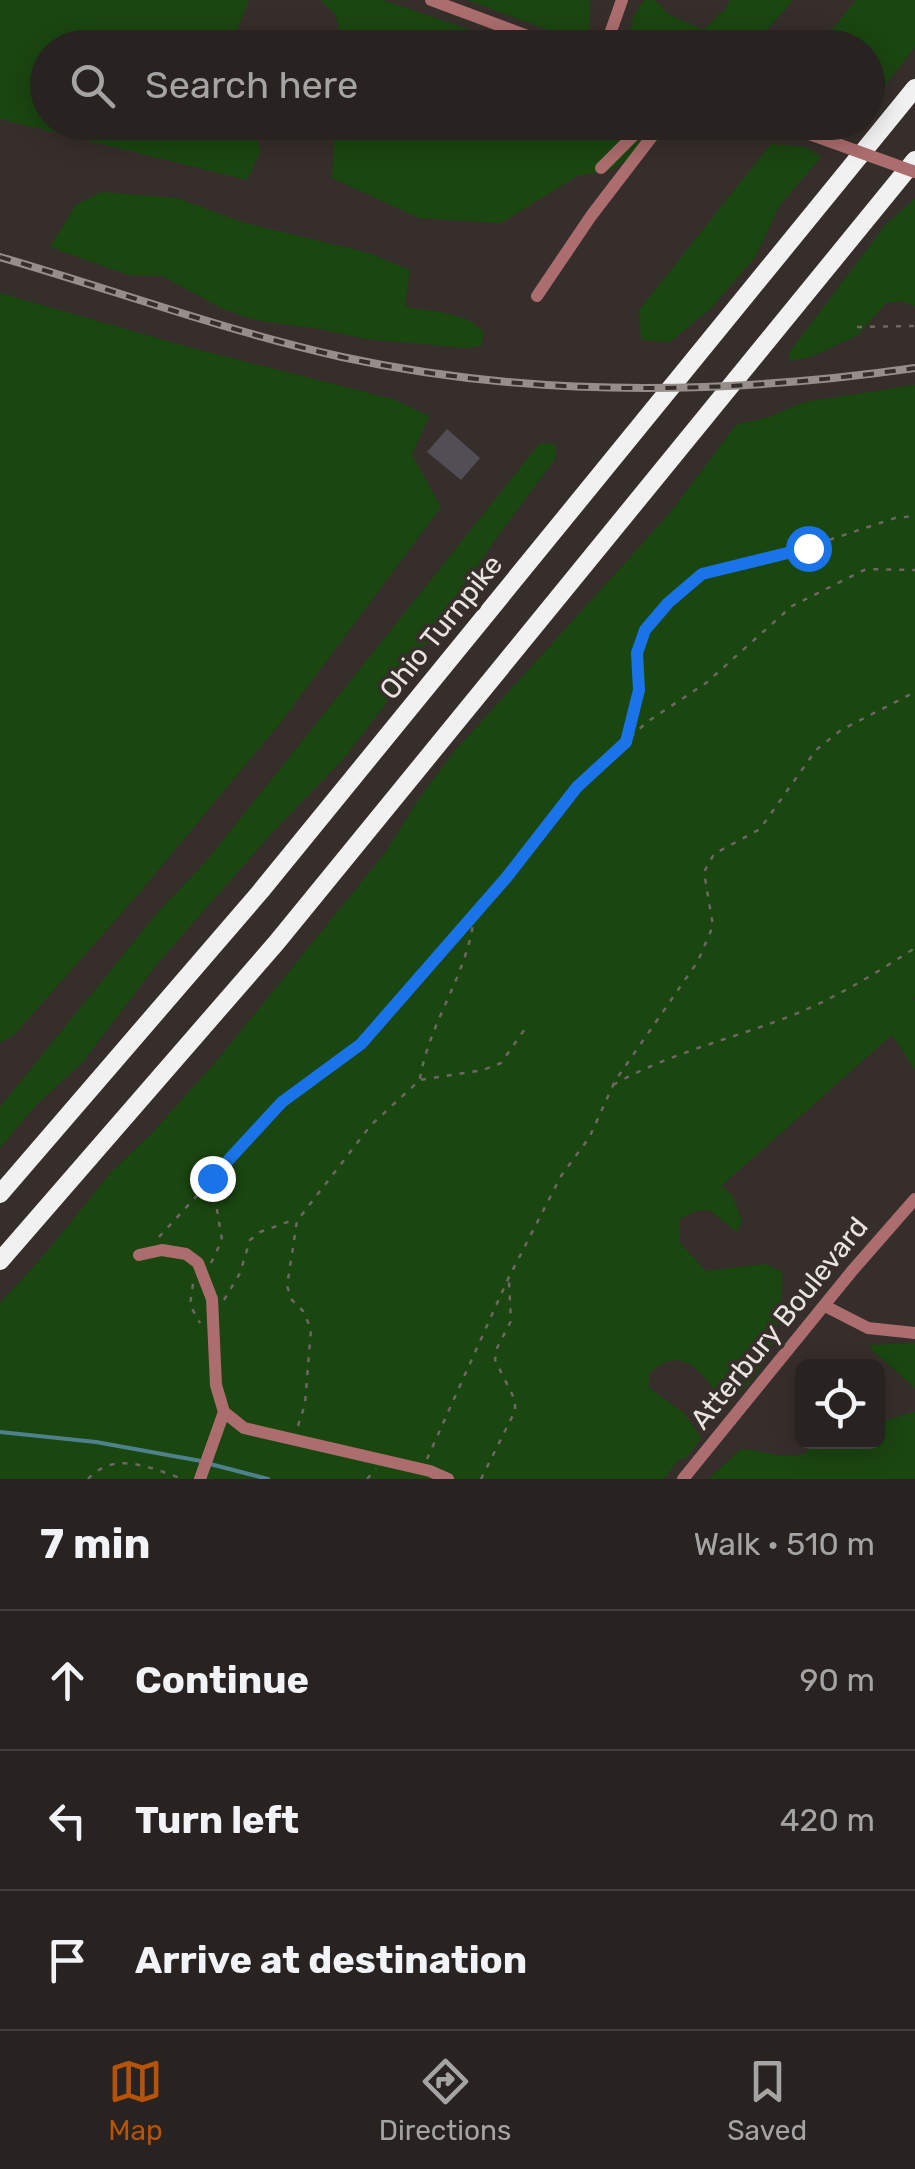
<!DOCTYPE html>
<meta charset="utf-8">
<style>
body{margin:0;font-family:Rubik,sans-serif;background:#342f2d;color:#f1f3f6}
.controls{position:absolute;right:30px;bottom:30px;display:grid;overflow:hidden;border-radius:15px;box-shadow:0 5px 25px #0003}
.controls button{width:90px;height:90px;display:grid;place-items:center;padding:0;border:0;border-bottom:2px solid #443f3e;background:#282220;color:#f1f3f6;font:50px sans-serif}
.stop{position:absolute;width:30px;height:30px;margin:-22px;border:8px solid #1a73e8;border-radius:50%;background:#fff}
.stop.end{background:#1a73e8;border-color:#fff;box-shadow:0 2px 10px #0008}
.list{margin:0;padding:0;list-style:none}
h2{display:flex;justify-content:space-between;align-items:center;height:130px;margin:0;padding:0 40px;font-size:42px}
h2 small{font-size:32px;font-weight:400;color:#a5a4a5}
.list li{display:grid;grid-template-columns:65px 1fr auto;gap:30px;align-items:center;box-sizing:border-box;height:140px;padding:0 40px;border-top:2px solid #443f3e}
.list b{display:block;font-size:38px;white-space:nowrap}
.list em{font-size:32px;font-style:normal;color:#a5a4a5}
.icon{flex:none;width:55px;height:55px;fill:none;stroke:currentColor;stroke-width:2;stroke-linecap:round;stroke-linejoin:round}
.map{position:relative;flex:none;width:915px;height:1479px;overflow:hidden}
.search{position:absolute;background:#282220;box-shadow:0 5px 25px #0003;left:30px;right:30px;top:30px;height:110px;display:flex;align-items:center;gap:25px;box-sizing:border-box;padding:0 35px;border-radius:55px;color:#a5a4a5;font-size:38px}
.sheet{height:550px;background:#282220}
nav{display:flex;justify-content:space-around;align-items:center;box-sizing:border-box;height:140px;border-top:2px solid #443f3e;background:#282220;font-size:28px;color:#a5a4a5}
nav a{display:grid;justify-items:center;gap:5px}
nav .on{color:#b45309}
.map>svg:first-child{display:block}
.green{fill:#1a4610}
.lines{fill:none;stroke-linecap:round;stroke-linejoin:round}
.stream{stroke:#4f818c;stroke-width:4}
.building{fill:#524e56}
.path{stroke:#6e6763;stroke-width:2.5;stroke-dasharray:5 8;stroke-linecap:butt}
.minor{stroke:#ac6d6e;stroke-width:12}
.highway{stroke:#f1f1f1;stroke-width:18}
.rail-casing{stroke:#958e8b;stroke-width:8}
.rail{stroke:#362e2a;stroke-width:4;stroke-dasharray:11;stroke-linecap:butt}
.minor-bridge{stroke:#ac6d6e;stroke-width:12}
.route{stroke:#1a73e8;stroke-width:12}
.labels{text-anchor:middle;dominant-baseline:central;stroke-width:8;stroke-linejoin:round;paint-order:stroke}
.street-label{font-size:28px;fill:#eae4e1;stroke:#362e2a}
</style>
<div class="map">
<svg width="915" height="1479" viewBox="0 0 915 1479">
<rect width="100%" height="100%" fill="#362e2a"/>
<g class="green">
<path d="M0 0H249L238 28 242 47 48 48V122L255 123 260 153 247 180 0 119Z"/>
<path d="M320 0H383L520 47H342L336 15Z"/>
<path d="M467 0H590L589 45Z"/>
<path d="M645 0H655L668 14 703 30 728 6 730 0H793L752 47H626C629 31 633 11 645 0Z"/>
<path d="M856 0H915V47L868 107V48L818 47Z"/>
<path d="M335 123H668L669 134 611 170 577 176 501 223 419 218 332 178Z"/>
<path d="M771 144 806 147 821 157 780 205 755 257 711 308 670 342 641 340 639 310Z"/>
<path d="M101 192 177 198 242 222 369 253 410 270 405 307C433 312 464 311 484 332L481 346 467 348 365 339 320 329 255 320 223 309 162 276 128 275 50 247 76 205Z"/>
<path d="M915 199V306L900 301 886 303 858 335 811 357 789 361V353L886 224Z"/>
<path d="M0 293 192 348 393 399 429 416 412 455 441 507 281 722 140 892 15 1034 0 1043Z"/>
<path d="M915 385V997L910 1001 915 1000V1070L892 1035 721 1186 732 1195 742 1221 737 1232 709 1210 696 1211 680 1219V1243L706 1271 766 1264 782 1272C783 1331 772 1367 725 1407 708 1379 683 1339 649 1374V1388L684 1413 701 1438 686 1458 678 1460 664 1479H0V1303L45 1254 111 1172 151 1134 214 1064 385 853 418 800 453 753 670 513 736 425 769 417 804 402Z"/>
<path d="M540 443 556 445 555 459 492 544 390 698 345 757 272 833 157 964 82 1063 36 1105 0 1148V1107L157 913 208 859Z"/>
<path d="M915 1343V1388L873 1351 870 1345Z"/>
<path d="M915 1412V1479H708L741 1449C761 1450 788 1460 805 1454L813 1442H878V1422Z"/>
</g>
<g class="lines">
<g class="stream">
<path d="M0 1432 96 1442 201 1461"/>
<path d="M210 1464 268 1479"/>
</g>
</g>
<path class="building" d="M447 429 480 458 461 480 427 452Z"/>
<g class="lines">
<g class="path">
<path d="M857 327 915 326"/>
<path d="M626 740 639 690 637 653 645 629 668 603 702 575 775 558 895 518 915 516"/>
<path d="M420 1079C429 1022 468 974 474 917"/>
<path d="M613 1085C669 1053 732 1039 793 1015 836 998 876 973 915 948"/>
<path d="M159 1237 283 1102 361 1044 505 878 577 787 647 722 706 683 792 606 866 569 915 570"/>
<path d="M211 1263 222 1240 212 1180"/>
<path d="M193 1284 190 1305 200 1323"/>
<path d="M224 1300 240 1273 250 1240 260 1232 296 1219"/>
<path d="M298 1426 305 1404 311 1329 303 1311 292 1300 287 1286 297 1221 371 1125 420 1080 483 1070 501 1063 527 1026"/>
<path d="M427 1459 508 1279 561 1176 589 1138 615 1081 698 961 713 926 704 872 714 854 760 829 816 750 841 730 915 692"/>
<path d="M88 1479C114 1450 151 1468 183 1479"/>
<path d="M367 1479 376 1469"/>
<path d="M481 1479 515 1411V1400L495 1360 497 1348 511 1321 509 1282"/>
</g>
<g class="minor">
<path d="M431 0 560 48"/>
<path d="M605 48 622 0"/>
<path d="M775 122 815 136"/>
<path d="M601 168 647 122"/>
<path d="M537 296 591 216 663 122"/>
<path d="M139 1255 162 1250 186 1254 198 1263 212 1299 216 1385 224 1412 244 1428 430 1471 448 1479"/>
<path d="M825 1306 868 1328 915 1333"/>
<path d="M200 1479 224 1412"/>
<path d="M683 1479 852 1271 915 1199"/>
</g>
<g class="highway">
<path d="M0 1194 260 892 915 88"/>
<path d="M0 1261 277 942 915 160"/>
</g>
<defs>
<path id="rail" d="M0 257C114 290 226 331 342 357 531 398 725 395 915 368"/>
</defs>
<use href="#rail" class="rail-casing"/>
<use href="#rail" class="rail"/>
<path class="minor-bridge" d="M815 136 915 172"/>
</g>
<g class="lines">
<path class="route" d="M212 1178 282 1102 361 1044 506 878 577 787 626 742 639 690 637 653 645 630 668 603 702 574 808 548"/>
</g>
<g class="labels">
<g class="street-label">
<text transform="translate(441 627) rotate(-51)">Ohio Turnpike</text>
<text transform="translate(779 1323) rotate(-51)">Atterbury Boulevard</text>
</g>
</g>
</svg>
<div class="controls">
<button><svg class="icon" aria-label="locate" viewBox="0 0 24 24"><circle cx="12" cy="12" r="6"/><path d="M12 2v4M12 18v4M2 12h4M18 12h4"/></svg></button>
</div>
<div class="stop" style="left:808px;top:548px"></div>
<div class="stop end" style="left:212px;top:1178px"></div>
<div class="search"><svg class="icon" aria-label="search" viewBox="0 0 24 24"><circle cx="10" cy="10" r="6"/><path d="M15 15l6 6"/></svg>Search here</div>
</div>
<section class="sheet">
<h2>7 min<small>Walk · 510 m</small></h2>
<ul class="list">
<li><svg class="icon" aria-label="ahead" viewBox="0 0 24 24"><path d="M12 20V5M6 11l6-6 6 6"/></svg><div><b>Continue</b></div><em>90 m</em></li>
<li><svg class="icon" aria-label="left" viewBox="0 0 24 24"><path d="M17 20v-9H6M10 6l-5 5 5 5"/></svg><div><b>Turn left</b></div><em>420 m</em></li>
<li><svg class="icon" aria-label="arrive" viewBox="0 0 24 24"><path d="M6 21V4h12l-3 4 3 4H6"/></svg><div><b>Arrive at destination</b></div></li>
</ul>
</section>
<nav>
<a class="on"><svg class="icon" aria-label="map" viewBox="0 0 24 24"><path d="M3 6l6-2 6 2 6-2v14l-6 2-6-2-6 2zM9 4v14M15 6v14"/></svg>Map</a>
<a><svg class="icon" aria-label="directions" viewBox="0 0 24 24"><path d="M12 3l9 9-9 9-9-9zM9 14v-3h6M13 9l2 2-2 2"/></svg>Directions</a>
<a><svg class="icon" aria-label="saved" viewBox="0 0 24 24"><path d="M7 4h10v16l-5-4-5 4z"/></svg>Saved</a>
</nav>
